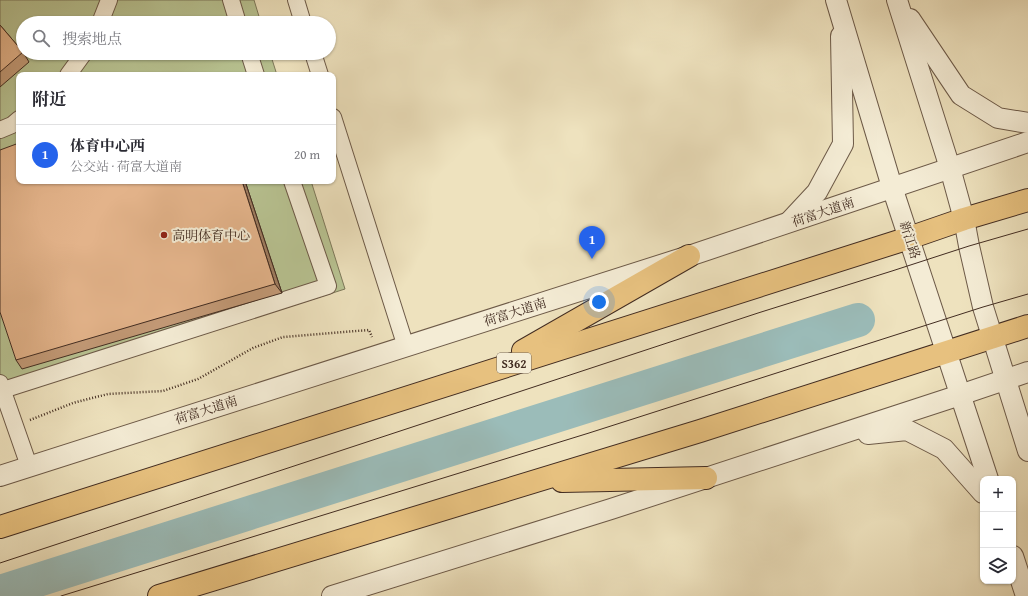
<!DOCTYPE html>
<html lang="zh">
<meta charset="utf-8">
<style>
body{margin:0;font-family:"Gentium Book Plus","Noto Serif SC",serif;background:#f7f7f7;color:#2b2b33}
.controls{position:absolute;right:12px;bottom:12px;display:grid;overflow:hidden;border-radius:8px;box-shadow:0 1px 3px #0004}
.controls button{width:36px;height:36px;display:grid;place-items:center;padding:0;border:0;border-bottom:1px solid #e1e1e2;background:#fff;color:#2b2b33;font:20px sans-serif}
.you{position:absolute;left:599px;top:302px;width:14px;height:14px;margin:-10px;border:3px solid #fff;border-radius:50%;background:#1a73e8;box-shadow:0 0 0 6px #1a73e833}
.badge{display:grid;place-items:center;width:26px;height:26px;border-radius:50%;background:#2563eb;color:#fff;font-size:13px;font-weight:700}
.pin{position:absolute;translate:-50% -33px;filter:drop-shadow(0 1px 2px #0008)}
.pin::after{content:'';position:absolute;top:21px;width:14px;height:12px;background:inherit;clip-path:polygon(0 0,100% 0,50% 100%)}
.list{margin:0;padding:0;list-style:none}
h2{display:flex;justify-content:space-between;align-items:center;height:52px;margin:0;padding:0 16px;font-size:17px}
h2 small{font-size:13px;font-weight:400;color:#7c7c81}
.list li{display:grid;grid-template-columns:26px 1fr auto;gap:12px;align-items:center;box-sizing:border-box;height:60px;padding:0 16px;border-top:1px solid #e1e1e2}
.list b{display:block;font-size:15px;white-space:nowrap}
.list p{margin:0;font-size:13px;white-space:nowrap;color:#7c7c81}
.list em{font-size:13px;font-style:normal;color:#7c7c81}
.icon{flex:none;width:22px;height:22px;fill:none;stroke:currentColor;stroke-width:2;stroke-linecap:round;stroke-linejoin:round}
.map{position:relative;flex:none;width:1028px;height:596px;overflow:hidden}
.search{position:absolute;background:#fff;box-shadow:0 1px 3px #0004;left:16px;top:16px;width:320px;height:44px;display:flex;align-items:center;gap:10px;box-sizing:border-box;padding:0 14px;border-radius:22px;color:#7c7c81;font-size:15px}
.panel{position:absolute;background:#fff;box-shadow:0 1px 3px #0004;left:16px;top:72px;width:320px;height:112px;border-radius:8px}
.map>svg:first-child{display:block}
.green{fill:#b8c392;stroke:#7d785a}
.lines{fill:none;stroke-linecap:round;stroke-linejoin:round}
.river{stroke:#9bbcb9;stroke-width:34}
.minor-casing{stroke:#6d5a48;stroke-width:18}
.tertiary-casing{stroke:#6d5a48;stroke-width:22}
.primary-casing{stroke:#422c21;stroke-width:24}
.path{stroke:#422c21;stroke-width:2.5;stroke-dasharray:1 2;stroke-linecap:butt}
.minor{stroke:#f4ecd5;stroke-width:16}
.tertiary{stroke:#f4ecd5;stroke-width:20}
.primary{stroke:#e7c17f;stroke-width:22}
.tram{stroke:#422c21;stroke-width:1}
.wall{fill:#c39a77;stroke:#422c21}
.shaded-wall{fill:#9f7d61;stroke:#422c21}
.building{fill:#e3b38a;stroke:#422c21}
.poi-dot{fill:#8f2418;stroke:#f4ecd5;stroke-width:1.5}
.labels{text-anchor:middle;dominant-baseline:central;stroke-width:4;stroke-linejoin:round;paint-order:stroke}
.shield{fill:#f4ecd5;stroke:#776657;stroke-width:1}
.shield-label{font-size:12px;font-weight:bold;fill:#422c21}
.street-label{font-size:13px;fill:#422c21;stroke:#f4ecd5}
.poi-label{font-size:13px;fill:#422c21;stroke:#f4ecd5;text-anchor:start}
</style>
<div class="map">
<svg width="1028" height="596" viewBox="0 0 1028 596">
<rect width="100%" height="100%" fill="#eee2be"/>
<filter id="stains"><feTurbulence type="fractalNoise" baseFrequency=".005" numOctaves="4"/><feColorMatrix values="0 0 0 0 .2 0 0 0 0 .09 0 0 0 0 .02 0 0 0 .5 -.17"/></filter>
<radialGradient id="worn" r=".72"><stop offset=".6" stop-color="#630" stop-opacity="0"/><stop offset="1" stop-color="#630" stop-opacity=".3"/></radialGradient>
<path class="green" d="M0 0H254L261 23H23V53H270L277 75H19V181H311L345 289 0 399Z"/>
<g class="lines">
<path class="river" d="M0 592 858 320"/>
<defs>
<g id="minor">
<path d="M231 0 238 23"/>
<path d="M296 0 303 23"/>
<path d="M100 23 109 0"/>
<path d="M249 53 256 75"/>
<path d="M313 53 320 75"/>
<path d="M68 75 84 53"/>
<path d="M333 117 406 347"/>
<path d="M0 130 12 125 19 119"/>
<path d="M0 383 29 466"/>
<path d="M3 390 328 286 292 181"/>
</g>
<g id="tertiary">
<path d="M836 0 892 187 988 479"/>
<path d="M897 0 950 168 964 219 969 246 983 307 1028 451"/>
<path d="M910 19 961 95 998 118 1028 123"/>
<path d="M790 221 817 192 843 144 841 36"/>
<path d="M868 434 907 430 944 449 983 493"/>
<path d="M0 476 689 256C802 219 915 179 1028 142"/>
<path d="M1013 556 1026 596"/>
<path d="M332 596 611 509 960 395 1028 372"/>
</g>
<g id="primary">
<path d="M523 351 689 256"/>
<path d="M562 481 706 478"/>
<path d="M0 527 909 238 964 219 1028 200"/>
<path d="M159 596 700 431 1028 326"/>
</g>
</defs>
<use href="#minor" class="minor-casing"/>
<use href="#tertiary" class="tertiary-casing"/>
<use href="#primary" class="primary-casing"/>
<path class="path" d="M30 420 73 403 108 394 163 391 198 379 253 348 283 337 369 330 372 337"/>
<use href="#minor" class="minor"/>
<use href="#tertiary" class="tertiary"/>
<use href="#primary" class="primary"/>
<g class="tram">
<path d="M0 563 758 313 892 271 969 246 1028 229"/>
<path d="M61 596 589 433 983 307 1028 294"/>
</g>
</g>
<g class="wall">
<path d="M0 25 23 52 29 62 0 87Z"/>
<path d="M245 181 282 293 22 369 16 360Z"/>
</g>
<path class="shaded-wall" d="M242 181H245L282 293 275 284Z"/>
<g class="building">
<path d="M0 25 23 52 0 72Z"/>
<path d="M19 143V181H242L275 284 16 360 0 312V150Z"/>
</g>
<circle class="poi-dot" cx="164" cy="235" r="4"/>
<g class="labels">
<rect class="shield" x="497" y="353" width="34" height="20" rx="3"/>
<g class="shield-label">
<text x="514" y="363">S362</text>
</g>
<g class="street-label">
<text transform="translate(823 212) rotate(-19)">荷富大道南</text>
<text transform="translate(910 240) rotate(72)">新江路</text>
<text transform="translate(515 312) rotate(-18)">荷富大道南</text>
<text transform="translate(206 410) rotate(-18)">荷富大道南</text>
</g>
<g class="poi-label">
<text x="172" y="235">高明体育中心</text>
</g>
</g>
<rect width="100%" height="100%" filter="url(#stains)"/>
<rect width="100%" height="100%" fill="url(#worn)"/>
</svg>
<div class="controls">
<button>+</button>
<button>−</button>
<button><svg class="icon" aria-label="layers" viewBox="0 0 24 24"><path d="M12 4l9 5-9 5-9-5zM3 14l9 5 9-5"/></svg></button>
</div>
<div class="you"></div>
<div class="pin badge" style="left:592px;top:259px">1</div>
<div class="search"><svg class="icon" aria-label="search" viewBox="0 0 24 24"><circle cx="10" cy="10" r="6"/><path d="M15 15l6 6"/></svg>搜索地点</div>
<section class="panel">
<h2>附近<small></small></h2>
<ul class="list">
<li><span class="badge">1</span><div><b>体育中心西</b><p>公交站 · 荷富大道南</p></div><em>20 m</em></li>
</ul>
</section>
</div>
